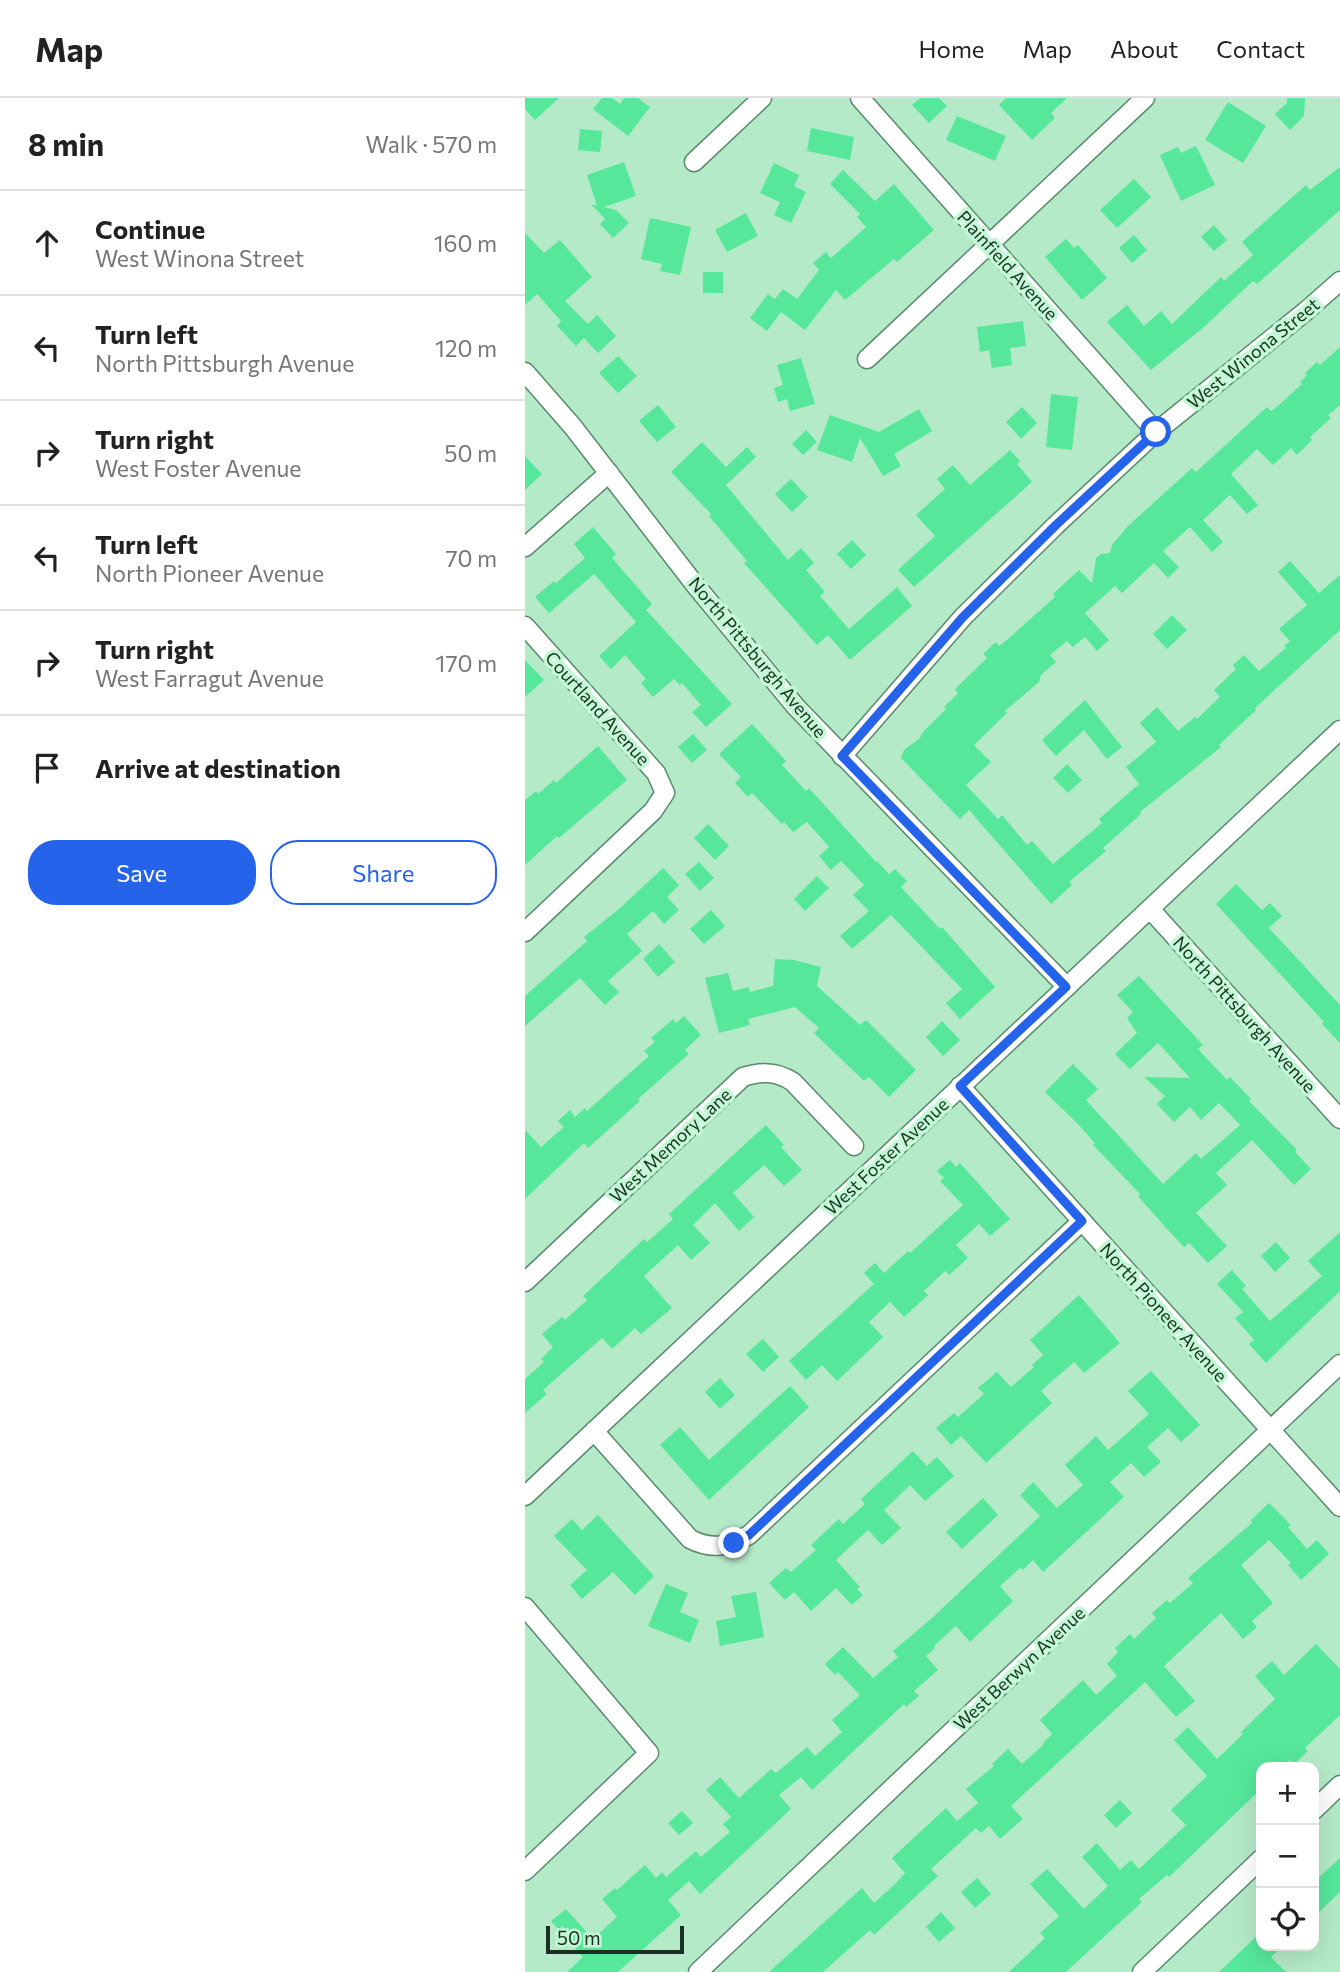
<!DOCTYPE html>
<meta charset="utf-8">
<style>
body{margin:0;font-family:Commissioner,sans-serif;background:#f2f2f2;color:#222}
.controls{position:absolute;right:21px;bottom:21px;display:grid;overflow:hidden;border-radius:14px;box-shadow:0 7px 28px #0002}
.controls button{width:63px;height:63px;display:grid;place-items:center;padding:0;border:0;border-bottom:2px solid #e0e0e0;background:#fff;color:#222;font:35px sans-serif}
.scale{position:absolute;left:21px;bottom:18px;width:138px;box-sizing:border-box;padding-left:7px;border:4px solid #1a2f22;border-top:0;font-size:19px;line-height:24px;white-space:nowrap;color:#1a2f22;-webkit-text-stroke:5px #c2f8d5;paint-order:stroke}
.stop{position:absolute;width:21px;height:21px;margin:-16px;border:5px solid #2563eb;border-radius:50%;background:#fff}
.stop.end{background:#2563eb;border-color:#fff;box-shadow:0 2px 7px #0008}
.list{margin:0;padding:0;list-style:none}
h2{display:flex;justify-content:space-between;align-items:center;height:91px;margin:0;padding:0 28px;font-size:30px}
h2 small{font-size:23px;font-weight:400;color:#767676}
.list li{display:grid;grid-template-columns:46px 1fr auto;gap:21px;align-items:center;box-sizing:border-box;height:105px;padding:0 28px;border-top:2px solid #e0e0e0}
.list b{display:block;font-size:26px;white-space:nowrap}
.list p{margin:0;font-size:23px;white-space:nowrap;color:#767676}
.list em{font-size:23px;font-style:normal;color:#767676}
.actions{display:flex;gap:14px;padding:21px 28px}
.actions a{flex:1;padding:16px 0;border:2px solid #2563eb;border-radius:28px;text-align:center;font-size:24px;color:#2563eb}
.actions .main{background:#2563eb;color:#fff}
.icon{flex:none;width:38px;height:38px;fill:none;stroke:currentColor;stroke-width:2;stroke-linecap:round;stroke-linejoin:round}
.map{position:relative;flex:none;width:815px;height:1874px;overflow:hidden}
header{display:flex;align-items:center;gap:42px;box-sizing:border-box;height:98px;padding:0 35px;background:#fff;border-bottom:2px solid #e0e0e0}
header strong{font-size:33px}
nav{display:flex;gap:38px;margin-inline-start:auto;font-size:24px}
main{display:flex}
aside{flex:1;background:#fff}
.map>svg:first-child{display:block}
.building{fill:#56e79b}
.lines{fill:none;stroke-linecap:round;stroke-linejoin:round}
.minor-casing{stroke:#588a6b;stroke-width:21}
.minor{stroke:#fff;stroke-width:18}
.route{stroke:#2563eb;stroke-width:9}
.labels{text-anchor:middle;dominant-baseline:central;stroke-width:7;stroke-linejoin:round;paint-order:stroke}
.street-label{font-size:18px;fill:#1a2f22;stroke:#c2f8d5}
</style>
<header>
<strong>Map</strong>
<nav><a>Home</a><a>Map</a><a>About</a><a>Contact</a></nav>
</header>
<main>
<aside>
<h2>8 min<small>Walk · 570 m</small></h2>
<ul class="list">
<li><svg class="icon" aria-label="ahead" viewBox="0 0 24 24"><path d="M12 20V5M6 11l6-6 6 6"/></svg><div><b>Continue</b><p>West Winona Street</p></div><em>160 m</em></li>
<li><svg class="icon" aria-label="left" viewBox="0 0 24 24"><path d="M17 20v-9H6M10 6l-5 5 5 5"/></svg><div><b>Turn left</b><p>North Pittsburgh Avenue</p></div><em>120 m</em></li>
<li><svg class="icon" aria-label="right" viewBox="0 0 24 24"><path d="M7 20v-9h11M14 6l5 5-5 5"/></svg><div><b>Turn right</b><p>West Foster Avenue</p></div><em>50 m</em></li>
<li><svg class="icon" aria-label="left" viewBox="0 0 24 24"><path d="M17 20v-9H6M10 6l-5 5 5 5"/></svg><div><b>Turn left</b><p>North Pioneer Avenue</p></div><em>70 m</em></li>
<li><svg class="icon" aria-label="right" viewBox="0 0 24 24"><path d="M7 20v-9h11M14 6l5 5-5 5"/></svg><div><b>Turn right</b><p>West Farragut Avenue</p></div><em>170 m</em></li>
<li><svg class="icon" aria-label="arrive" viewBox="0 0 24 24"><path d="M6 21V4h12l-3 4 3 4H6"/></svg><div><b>Arrive at destination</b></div></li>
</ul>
<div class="actions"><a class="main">Save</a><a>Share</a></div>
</aside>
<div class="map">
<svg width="815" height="1874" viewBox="0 0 815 1874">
<rect width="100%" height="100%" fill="#b5eac8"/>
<g class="building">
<path d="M0 0H34L10 22 0 11Z"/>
<path d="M77 0H87L95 6 99 0H113L125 9 103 38 68 11Z"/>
<path d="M395 0H414L422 8 404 25 387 7Z"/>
<path d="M481 0H542L526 15 530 20 507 42 474 7Z"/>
<path d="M762 0H780L779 18 765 32 750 16 762 5Z"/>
<path d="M703 4 741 28 718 65 680 42Z"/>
<path d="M432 18 481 38 470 63 421 42Z"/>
<path d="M286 30 329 39 325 62 282 53Z"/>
<path d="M55 31 77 33 75 54 53 52Z"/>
<path d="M671 48 690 87 656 103 635 57 653 49 656 55Z"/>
<path d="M99 64 111 98 79 109 91 112 104 125 88 140 75 126 80 121 66 106 72 108 62 77Z"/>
<path d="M249 65 274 77 269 88 281 94 266 125 249 117 255 104 235 95Z"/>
<path d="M815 69V112L732 186 728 183 679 229 626 272 582 224 602 207 619 228 636 213 647 226 696 179 699 183 728 157 717 144 781 87 785 92Z"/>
<path d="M318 72 350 103 369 86 409 132 372 164 369 161 320 202 311 192 280 232 256 214 242 233 225 220 243 196 250 201 258 191 272 201 294 172 288 165 301 154 306 160 341 129 332 119 335 116 305 86Z"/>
<path d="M609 81 626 99 592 130 575 112Z"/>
<path d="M221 115 233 138 202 154 190 132Z"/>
<path d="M125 120 166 129 155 177 135 173 137 166 116 161Z"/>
<path d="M689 127 702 142 689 153 676 139Z"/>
<path d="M0 135 19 155 35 142 67 179 40 203 63 226 72 217 91 238 73 255 59 240 51 248 32 228 36 223 12 196 0 207Z"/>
<path d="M609 137 622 152 607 165 594 150Z"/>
<path d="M541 141 549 150 553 147 582 180 557 202 520 159Z"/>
<rect x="178" y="174" width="20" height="21"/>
<path d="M498 223 501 248 485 250 487 267 467 270 464 252 455 254 452 229Z"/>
<path d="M815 249V307L803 317 806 320 785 339 787 342 772 357 766 350 748 367 732 351 706 376 733 407 722 416 705 397 678 422 698 444 687 454 665 429 638 453 654 469 643 480 629 465 597 495 590 488 560 515 584 542 572 553 560 539 548 549 542 543 525 557 531 564 516 577 514 584 480 613 482 615 449 647 466 664 441 687 473 721 477 717 502 747 507 743 528 766 577 725 574 721 614 686 601 669 631 644 615 625 632 609 653 633 670 619 672 621 695 599 689 592 711 571 708 567 719 557 734 573 761 550 759 548 765 543 754 531 782 507 753 474 765 463 794 495 815 477V532L730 610 731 612 694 647 696 649 615 714 616 716 578 750 581 753 544 784 547 787 526 806 444 712 435 721 376 660 379 652 395 640 397 635 421 611 419 609 433 595 430 591 462 560 458 556 471 544 474 548 483 541 530 499 528 496 554 472 567 485 571 460 576 456 585 455 587 447 602 429 667 370 671 374 742 309 746 313 754 307 777 286 775 284 782 277 780 275 792 264 795 267Z"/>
<path d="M93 258 112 278 93 295 74 275Z"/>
<path d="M276 260 290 306 265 313 262 301 253 304 249 290 258 287 252 267Z"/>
<path d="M526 296 553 299 547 352 521 349Z"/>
<path d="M133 307 151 329 132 344 114 323Z"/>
<path d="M497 309 512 325 496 341 481 324Z"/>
<path d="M394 311 407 333 369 356 376 368 358 378 335 340 327 364 292 352 305 317 354 334Z"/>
<path d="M281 332 292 344 278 357 267 346Z"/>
<path d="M177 344 201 369 222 349 231 359 201 387 263 462 276 450 289 465 281 472 300 494 295 498 324 531 372 489 387 508 325 562 303 537 292 547 219 465 222 463 184 418 186 416 146 374Z"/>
<path d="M485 352 495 363 492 366 507 384 389 489 373 472 410 438 391 417 420 391 412 381 428 367 445 387Z"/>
<path d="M0 358 17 376 0 392Z"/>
<path d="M266 381 283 399 267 414 250 396Z"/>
<path d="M68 429 91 456 87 460 127 506 121 512 207 606 181 629 167 614 176 607 157 585 155 587 149 581 128 599 116 585 121 581 100 557 86 571 74 558 111 524 69 476 24 515 10 499 29 483 31 485 60 460 49 446Z"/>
<path d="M327 442 341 457 326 471 312 456Z"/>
<path d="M647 517 662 532 642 551 628 536Z"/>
<path d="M0 562 19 582 0 599Z"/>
<path d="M560 602 597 649 582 661 559 632 531 658 517 642Z"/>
<path d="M227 626 261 663 257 667 281 693 284 690 351 764 352 763 364 776 370 771 382 783 376 789 415 831 417 829 470 889 435 921 421 905 437 891 366 817 327 851 315 838 344 813 328 797 339 787 316 763 306 772 294 758 304 749 282 724 268 734 259 724 257 726 227 695 223 699 210 685 216 679 194 656Z"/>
<path d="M168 636 182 652 167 665 153 649Z"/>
<path d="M73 648 102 682 34 740 32 738 0 767V702L11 693 13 696 29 682 31 685Z"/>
<path d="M542 666 557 682 543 695 528 680Z"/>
<path d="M183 726 204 748 190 762 169 740Z"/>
<path d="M174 764 189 780 175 793 160 776Z"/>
<path d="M138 770 154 787 142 799 154 812 139 826 128 813 102 836 117 853 83 883 94 894 80 907 55 880 0 928V898L62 843 59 839 94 811Z"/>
<path d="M292 778 304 790 280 813 269 801Z"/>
<path d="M711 786 737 812 745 805 757 818 744 830 815 907V945L797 926 799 924 691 806Z"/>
<path d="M186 812 200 828 179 846 165 831Z"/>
<path d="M134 846 150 864 133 879 118 861Z"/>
<path d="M250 861 269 862 296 869 292 888 335 927 341 922 391 972 364 999 344 979 339 983 289 935 294 930 270 909 223 921 225 927 194 935 180 880 203 875 208 893 224 889 225 894 248 888Z"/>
<path d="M614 878 678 947 673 951 702 982 705 979 726 1001 724 1003 772 1052 770 1054 786 1071 769 1087 727 1042 691 1075 702 1087 671 1115 702 1148 683 1165 664 1145 659 1149 642 1131 613 1098 615 1096 568 1047 570 1045 553 1026 520 994 548 966 573 991 561 1002 638 1086 671 1055 676 1061 715 1027 694 1005 676 1022 665 1009 649 1024 632 1006 640 998 619 979 665 980 633 945 605 971 590 956 612 935 602 920 608 914 592 897Z"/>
<path d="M159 918 176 937 160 952 164 956 113 1001 115 1003 63 1050 59 1045 0 1101V1032L16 1049 39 1029 33 1023 45 1012 50 1019 60 1010 62 1013 124 958 119 953 130 944 126 940 148 921 151 925Z"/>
<path d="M417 923 435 942 418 958 401 939Z"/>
<path d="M241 1027 259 1047 256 1049 277 1072 259 1088 239 1067 208 1095 229 1119 214 1133 190 1105 168 1127 185 1145 166 1162 153 1147 119 1178 147 1210 116 1236 110 1230 87 1251 77 1240 18 1292 22 1296 0 1315V1281L19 1264 16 1261 28 1249 17 1236 37 1219 40 1222 62 1202 58 1198 119 1141 122 1144 148 1121 144 1116Z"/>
<path d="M425 1062 431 1069 435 1065 485 1121 465 1138 454 1126 431 1147 443 1160 424 1177 420 1173 399 1193 403 1197 379 1219 365 1204 344 1224 358 1239 312 1283 297 1267 281 1282 264 1263 349 1186 339 1175 350 1165 359 1175 383 1153 385 1155 438 1107 415 1083 419 1080 412 1073Z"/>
<path d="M815 1134V1193L741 1265 724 1246 729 1242 710 1220 718 1214 692 1186 707 1172 721 1188 717 1191 745 1223 797 1178 783 1163Z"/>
<path d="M751 1144 765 1160 750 1174 736 1158Z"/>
<path d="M554 1197 595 1245 559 1275 549 1264 516 1293 527 1305 461 1365 436 1338 426 1347 411 1330 429 1315 433 1319 459 1296 453 1290 472 1274 486 1289 509 1269 507 1267 518 1257 505 1242Z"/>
<path d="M238 1241 254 1259 238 1274 221 1256Z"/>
<path d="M626 1273 675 1327 656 1344 643 1330 622 1349 636 1364 619 1379 606 1365 585 1384 599 1399 518 1474 508 1462 498 1472 495 1470 475 1488 488 1503 445 1544 431 1528 409 1548 410 1550 401 1558 413 1572 389 1593 394 1598 381 1609 379 1606 287 1692 276 1679 254 1697 266 1711 175 1796 164 1783 143 1802 156 1817 93 1874H42L58 1859 26 1823 41 1811 68 1841 92 1819 77 1801 90 1790 92 1792 120 1767 131 1780 137 1774 141 1779 171 1753 176 1759 205 1734 198 1726 206 1719 181 1692 195 1679 214 1700 246 1671 251 1675 282 1649 290 1658 317 1634 307 1622 335 1597 313 1574 310 1577 300 1566 318 1549 348 1580 373 1559 368 1553 406 1521 515 1418 495 1397 508 1384 532 1410 558 1387 540 1367 571 1338 583 1352 624 1316 603 1293Z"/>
<path d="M195 1280 210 1297 195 1311 180 1294Z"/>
<path d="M265 1288 284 1309 184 1402 135 1347 155 1329 184 1362Z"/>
<path d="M388 1353 402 1368 412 1359 429 1378 400 1403 385 1387 359 1412 376 1430 357 1447 343 1432 311 1462 335 1489 332 1491 338 1497 327 1507 311 1490 286 1513 269 1494 260 1502 244 1485 261 1470 266 1474 291 1452 286 1447 314 1421 318 1426 340 1406 336 1401Z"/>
<path d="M458 1400 473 1417 437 1451 421 1434Z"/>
<path d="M744 1405 766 1427 763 1429 782 1451 792 1442 804 1456 776 1482 763 1467 766 1465 744 1442 716 1467 748 1505 727 1523 732 1529 718 1541 696 1515 639 1568 670 1603 651 1619 620 1584 486 1708 498 1721 475 1741 464 1728 456 1735 451 1730 406 1771 413 1778 349 1837 345 1832 298 1874H244L337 1790 349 1805 370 1786 380 1775 367 1760 421 1710 432 1723 453 1705 441 1691 469 1668 467 1666 483 1651 497 1666 519 1646 518 1645 527 1636 515 1622 558 1582 571 1597 592 1578 582 1566 593 1554 590 1550 605 1536 609 1541 631 1520 627 1515 642 1502 645 1505 668 1485 663 1480 727 1425 726 1422Z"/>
<path d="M73 1417 129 1478 110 1497 88 1474 57 1501 45 1487 62 1472 29 1438 47 1421 57 1432Z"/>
<path d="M141 1486 163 1495 155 1514 174 1522 165 1545 123 1528Z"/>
<path d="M231 1494 239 1539 195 1548 191 1523 211 1519 206 1498Z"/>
<path d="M791 1546 815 1571V1617L780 1650 783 1653 769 1666 765 1662 757 1669H736V1691L644 1779 642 1777 614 1801 617 1804 541 1874H484L520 1840 515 1835 534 1818 505 1786 522 1771 559 1811 583 1788 557 1759 572 1745 595 1772 606 1762 614 1771 661 1727 646 1712 682 1678 649 1642 663 1629 692 1661 718 1636 716 1634 750 1601 730 1578 747 1563 759 1577Z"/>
<path d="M595 1702 607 1715 591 1730 579 1717Z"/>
<path d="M157 1713 168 1725 154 1737 143 1725Z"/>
<path d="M815 1760V1794L789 1819V1784Z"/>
<path d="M452 1780 466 1796 450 1810 436 1794Z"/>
<path d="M416 1814 430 1830 414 1844 401 1829Z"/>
<path d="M736 1834V1848H758L746 1859 761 1874H694Z"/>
</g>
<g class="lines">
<defs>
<g id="minor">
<path d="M335 0 631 334"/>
<path d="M169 64 237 0"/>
<path d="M342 261 620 0"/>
<path d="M0 274 48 329 171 488 271 609 542 889"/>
<path d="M0 449 84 375"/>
<path d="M0 528 131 675 140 695 128 713 0 834"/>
<path d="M317 658 438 519 531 427 631 334 781 213 815 183"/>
<path d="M625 811 815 1021"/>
<path d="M435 988 815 1409"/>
<path d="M0 1184 218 979C236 973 252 973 268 984L329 1048"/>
<path d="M69 1333 165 1441C187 1452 202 1449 224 1437L557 1123"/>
<path d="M0 1398 815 632"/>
<path d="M0 1509 124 1655 0 1773"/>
<path d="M789 1712 815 1687"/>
<path d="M173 1874 815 1266"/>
<path d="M617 1874 736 1761"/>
</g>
</defs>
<use href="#minor" class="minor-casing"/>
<use href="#minor" class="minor"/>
</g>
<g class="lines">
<path class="route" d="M209 1445 224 1437 557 1123 435 988 541 889 317 658 438 519 531 427 631 334"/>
</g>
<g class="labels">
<g class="street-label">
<text transform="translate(483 167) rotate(48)">Plainfield Avenue</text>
<text transform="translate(728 255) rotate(-39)">West Winona Street</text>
<text transform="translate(233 559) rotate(50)">North Pittsburgh Avenue</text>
<text transform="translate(73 610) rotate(48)">Courtland Avenue</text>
<text transform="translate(720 916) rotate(48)">North Pittsburgh Avenue</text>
<text transform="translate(145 1047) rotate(-43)">West Memory Lane</text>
<text transform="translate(361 1058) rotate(-43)">West Foster Avenue</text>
<text transform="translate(639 1214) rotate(48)">North Pioneer Avenue</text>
<text transform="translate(494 1570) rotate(-43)">West Berwyn Avenue</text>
</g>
</g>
</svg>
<div class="controls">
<button>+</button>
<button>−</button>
<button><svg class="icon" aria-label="locate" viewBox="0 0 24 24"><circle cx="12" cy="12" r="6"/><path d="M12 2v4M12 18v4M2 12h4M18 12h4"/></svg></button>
</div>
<div class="scale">50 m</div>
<div class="stop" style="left:631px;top:334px"></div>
<div class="stop end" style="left:209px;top:1445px"></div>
</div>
</main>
